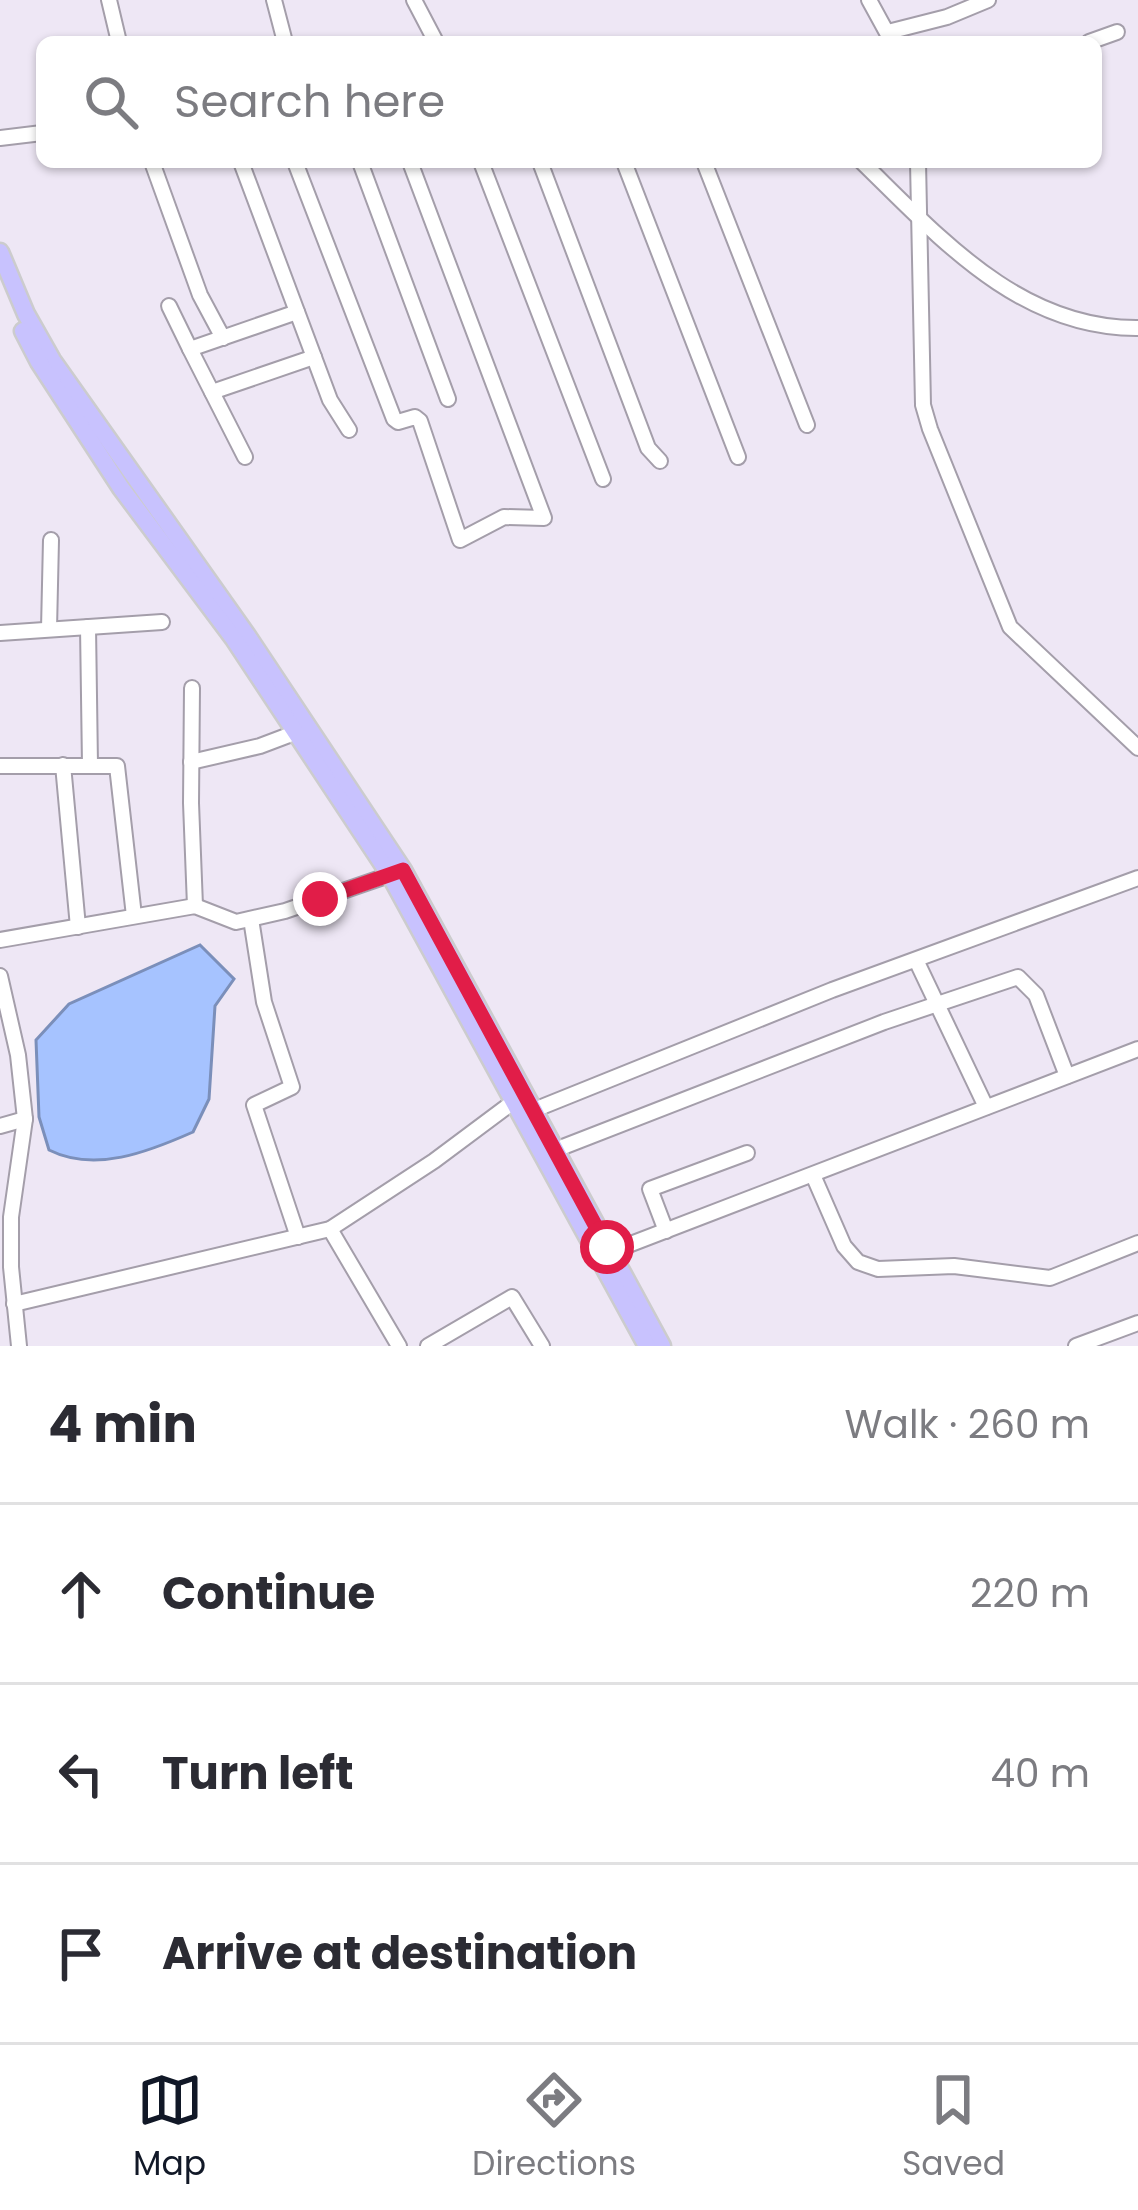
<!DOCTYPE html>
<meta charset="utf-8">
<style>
body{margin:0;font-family:Poppins,sans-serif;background:#f7f7f7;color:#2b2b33}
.stop{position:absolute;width:36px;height:36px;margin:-27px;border:9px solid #e11d48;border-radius:50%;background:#fff}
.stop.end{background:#e11d48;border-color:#fff;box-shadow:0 3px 12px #0008}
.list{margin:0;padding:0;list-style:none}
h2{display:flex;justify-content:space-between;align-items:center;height:156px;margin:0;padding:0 48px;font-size:51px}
h2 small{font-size:39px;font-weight:400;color:#7c7c81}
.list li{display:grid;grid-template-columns:78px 1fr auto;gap:36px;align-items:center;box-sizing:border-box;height:180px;padding:0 48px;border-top:3px solid #e1e1e2}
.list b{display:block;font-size:45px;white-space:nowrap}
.list em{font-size:39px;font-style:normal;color:#7c7c81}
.icon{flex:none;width:66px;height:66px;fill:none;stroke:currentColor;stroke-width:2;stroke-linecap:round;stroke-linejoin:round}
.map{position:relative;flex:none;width:1138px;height:1346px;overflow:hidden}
.search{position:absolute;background:#fff;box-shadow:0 3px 9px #0004;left:36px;right:36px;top:36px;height:132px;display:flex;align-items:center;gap:30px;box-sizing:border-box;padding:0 42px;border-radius:18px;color:#7c7c81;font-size:45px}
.sheet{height:696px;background:#fff}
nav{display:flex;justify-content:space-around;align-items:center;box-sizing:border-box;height:168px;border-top:3px solid #e1e1e2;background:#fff;font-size:33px;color:#7c7c81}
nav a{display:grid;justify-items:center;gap:6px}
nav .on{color:#111827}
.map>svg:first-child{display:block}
.water{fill:#a6c3ff;stroke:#7b8fba;stroke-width:3}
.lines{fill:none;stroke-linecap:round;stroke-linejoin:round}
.minor-casing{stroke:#a49eaa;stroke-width:18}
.major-casing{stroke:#cccccd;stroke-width:21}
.minor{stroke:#fff;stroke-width:14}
.major{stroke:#c8c2fe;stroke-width:16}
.route{stroke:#e11d48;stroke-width:15}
</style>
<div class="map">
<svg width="1138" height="1346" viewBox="0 0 1138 1346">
<rect width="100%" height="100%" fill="#eee7f5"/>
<path class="water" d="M200 945 234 979 215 1006 209 1099 193 1132C148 1152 95 1173 49 1150L39 1117 36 1040 69 1004Z"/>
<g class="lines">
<defs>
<g id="minor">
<path d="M109 0 119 42"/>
<path d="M274 0 285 42"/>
<path d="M414 0 436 42"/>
<path d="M869 0 892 42"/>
<path d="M888 32 947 17 988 0"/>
<path d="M1089 42 1117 32"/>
<path d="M0 138 42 133"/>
<path d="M152 162 200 295 223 338"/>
<path d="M241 162 330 400 349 430"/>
<path d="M295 162 394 419 398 422 415 417 420 421 460 540 504 517 544 518 410 162"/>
<path d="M360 162 448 399"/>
<path d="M481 162 603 479"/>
<path d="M540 162 648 448 660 461"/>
<path d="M624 162 738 457"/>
<path d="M704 162 807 425"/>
<path d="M862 162C940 238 1020 329 1138 328"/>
<path d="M918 162 923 405 930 429 1010 627 1138 748"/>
<path d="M169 306 190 349"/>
<path d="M212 392 314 357"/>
<path d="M245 457 190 349 297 312"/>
<path d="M88 627 90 765"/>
<path d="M49 629 51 540"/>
<path d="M0 633 162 622"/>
<path d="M192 688 191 803 195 906"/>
<path d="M191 762 260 746 297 732"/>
<path d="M63 765 78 927"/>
<path d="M0 766H117L134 916"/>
<path d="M251 919 264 1002 292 1087 254 1105 298 1237"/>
<path d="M0 940 195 906 236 922 285 911 398 872"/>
<path d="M916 960 986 1107"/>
<path d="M0 976 18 1055 25 1119 11 1217V1267L19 1346"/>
<path d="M534 1110 832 990 1138 878"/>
<path d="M0 1126 25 1119"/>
<path d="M555 1150 884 1022 1018 977 1036 995 1067 1076"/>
<path d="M813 1175 844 1246 858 1262 878 1269 954 1266 1050 1278 1138 1243"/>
<path d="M330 1229 399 1346"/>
<path d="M666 1231 650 1189 747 1153"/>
<path d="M610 1252 1138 1049"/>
<path d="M14 1304 330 1229 434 1161 513 1102"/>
<path d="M428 1346 512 1297 542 1346"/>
<path d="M1076 1346 1138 1323"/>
</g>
<g id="major">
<path d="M0 252 26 314 52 360 246 634 403 870 662 1346"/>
<path d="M23 331 39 362 121 488 234 639 390 875 647 1346"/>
</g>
</defs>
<use href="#minor" class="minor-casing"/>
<use href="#major" class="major-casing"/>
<use href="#minor" class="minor"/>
<use href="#major" class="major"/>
</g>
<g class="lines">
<path class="route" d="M320 899 403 870 607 1247"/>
</g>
</svg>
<div class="stop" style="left:607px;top:1247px"></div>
<div class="stop end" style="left:320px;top:899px"></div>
<div class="search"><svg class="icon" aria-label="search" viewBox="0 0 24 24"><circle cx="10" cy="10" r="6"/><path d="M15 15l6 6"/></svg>Search here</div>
</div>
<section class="sheet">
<h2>4 min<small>Walk · 260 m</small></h2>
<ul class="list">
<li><svg class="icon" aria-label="ahead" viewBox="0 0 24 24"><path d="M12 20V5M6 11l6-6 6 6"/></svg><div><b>Continue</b></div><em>220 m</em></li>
<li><svg class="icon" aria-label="left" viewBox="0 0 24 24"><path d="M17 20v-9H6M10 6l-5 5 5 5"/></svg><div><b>Turn left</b></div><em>40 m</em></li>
<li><svg class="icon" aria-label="arrive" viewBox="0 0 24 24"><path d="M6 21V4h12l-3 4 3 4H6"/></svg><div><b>Arrive at destination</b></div></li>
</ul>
</section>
<nav>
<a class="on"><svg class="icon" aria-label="map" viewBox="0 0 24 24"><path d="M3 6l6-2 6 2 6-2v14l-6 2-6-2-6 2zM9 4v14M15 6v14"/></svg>Map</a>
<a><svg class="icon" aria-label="directions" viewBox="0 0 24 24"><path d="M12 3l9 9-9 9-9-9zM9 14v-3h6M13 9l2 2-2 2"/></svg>Directions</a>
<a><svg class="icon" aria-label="saved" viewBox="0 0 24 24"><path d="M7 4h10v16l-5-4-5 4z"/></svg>Saved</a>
</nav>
